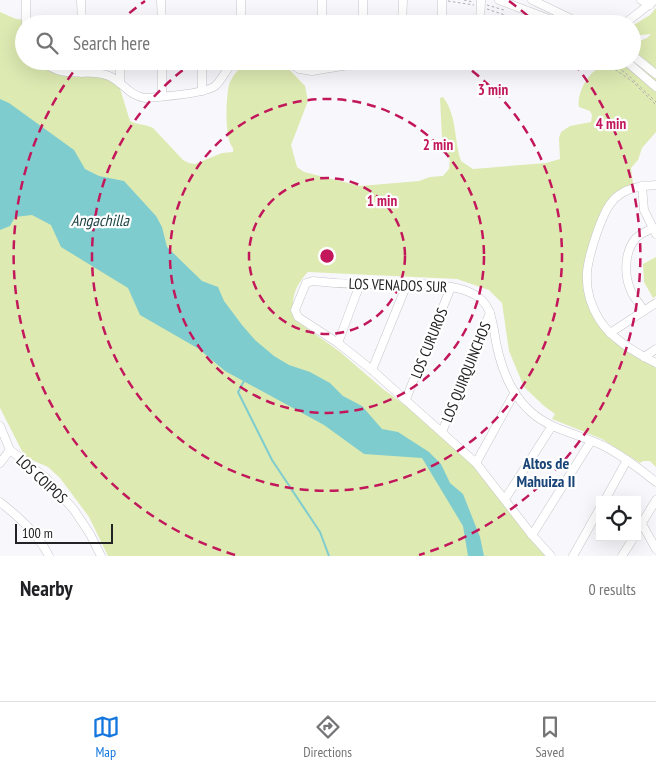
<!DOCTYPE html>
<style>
body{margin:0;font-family:"PT Sans Narrow",sans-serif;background:#f6f6f6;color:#202124}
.controls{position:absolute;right:15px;bottom:15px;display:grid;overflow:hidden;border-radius:0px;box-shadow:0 5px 20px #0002}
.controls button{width:45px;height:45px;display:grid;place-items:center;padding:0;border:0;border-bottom:1px solid #e0e0e0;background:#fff;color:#202124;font:25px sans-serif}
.scale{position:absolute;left:15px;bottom:12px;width:98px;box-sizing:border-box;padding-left:5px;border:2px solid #232325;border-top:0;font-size:14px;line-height:18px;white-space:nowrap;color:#232325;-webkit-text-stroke:4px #fff;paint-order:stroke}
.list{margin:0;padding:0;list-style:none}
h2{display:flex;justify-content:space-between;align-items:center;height:65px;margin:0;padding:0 20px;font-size:21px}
h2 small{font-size:16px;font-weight:400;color:#757577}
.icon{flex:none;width:28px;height:28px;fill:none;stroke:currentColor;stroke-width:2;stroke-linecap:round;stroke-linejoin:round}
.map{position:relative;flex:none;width:656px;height:556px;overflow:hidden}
.search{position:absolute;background:#fff;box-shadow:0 5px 20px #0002;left:15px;right:15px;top:15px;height:55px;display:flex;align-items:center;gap:12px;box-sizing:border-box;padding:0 18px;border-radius:28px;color:#757577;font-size:19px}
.sheet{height:145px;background:#fff}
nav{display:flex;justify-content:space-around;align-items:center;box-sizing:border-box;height:70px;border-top:1px solid #e0e0e0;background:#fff;font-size:14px;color:#757577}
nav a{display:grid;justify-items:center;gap:2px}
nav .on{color:#1377df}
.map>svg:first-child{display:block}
.green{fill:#ddeab2}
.water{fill:#7fcccf}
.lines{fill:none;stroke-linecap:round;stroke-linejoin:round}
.stream{stroke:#7fcccf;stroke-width:2}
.street-casing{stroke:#c6c6cb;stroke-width:9}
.path{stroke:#adadb1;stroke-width:1;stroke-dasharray:2.5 2.5;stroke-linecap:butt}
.street{stroke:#fff;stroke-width:8}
.ring{fill:none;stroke:#c2185b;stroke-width:2.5;stroke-dasharray:9 6}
.labels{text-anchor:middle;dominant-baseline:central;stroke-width:4.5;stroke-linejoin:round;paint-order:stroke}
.street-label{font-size:15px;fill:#232325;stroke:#fff}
.water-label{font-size:16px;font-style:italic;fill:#204546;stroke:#fff}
.neighbourhood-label{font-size:16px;font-weight:bold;fill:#194478;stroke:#fff}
.centre{fill:#c2185b;stroke:#fff;stroke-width:2.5}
.ring-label{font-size:15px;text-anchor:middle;font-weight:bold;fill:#c2185b;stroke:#fff;stroke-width:4.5;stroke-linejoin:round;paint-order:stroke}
</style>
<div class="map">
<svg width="656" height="556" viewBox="0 0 656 556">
<rect width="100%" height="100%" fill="#f8f7fc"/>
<g class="green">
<path d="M656 8V132L642 148 638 160 631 168 633 184C587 204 592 254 587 296L620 345 628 352 656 368V467L650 461H643L640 463 602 439 552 419 555 414 544 406 524 387 509 351 502 303 489 290 457 279 308 272C294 287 290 300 295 320L339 351 383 389 417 414 475 466 549 556H108L89 517 60 478 48 467 25 457 0 408V12L16 19 27 20 24 24V61H42L69 76 98 74 118 82 130 121C137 125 145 124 153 128L183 160 189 163 195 164 222 153 233 152V148C224 139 226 97 229 85 231 77 240 68 245 62L281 61 305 86 308 101 291 145 297 167 304 172 360 186 419 181 430 177 443 176 449 169 450 161 442 138 440 98 443 97C457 115 454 140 461 161L473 169 546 163 560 159 559 138 561 132 570 126 591 122 592 115 590 111 579 107C576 93 591 65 607 66L611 61H632V44L647 38 651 34 632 36V26L650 15Z"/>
<path d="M656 257V296L653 298 644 282 643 264Z"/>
</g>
<path class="water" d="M0 99 9 103 74 150 85 169 99 176 124 181 156 216 162 227 167 247 202 281 218 287 224 301 242 325 255 340 274 356 289 365 310 372 330 383 343 396 362 406 382 429 398 432 429 452 441 464 450 483 463 494 480 537 484 556H468L463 526 422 458 364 454 324 425 225 371 199 349 140 315 128 288 61 247 51 225 32 215 15 217 10 226 0 230Z"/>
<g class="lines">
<path class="stream" d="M244 381 238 392 272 460 320 532 329 556"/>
<defs>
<g id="street">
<path d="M81 0 82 24"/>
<path d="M161 0 162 24"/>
<path d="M499 0 562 24"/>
<path d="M532 0 582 24"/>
<path d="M641 0 650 5"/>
<path d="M280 23V24"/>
<path d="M26 24V0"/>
<path d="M241 24V0"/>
<path d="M322 24V0"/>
<path d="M363 24V0"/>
<path d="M402 24 403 0"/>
<path d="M442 24V0"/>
<path d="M480 24 481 0"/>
<path d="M624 24 655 0"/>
<path d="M632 55 656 74"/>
<path d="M42 61C66 81 85 67 109 76 123 82 129 96 145 98 159 97 205 94 215 86 223 79 226 68 235 61"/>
<path d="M82 61V73"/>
<path d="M120 61V83"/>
<path d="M162 61V96"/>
<path d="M202 61V91"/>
<path d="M286 61 299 69 312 71 373 61"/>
<path d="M626 61 656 87"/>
<path d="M656 185C643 186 630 187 619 195 608 203 604 215 599 227 587 260 579 286 599 319 611 339 636 353 656 363"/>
<path d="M642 186 644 210 656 234"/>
<path d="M644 311C640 304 634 298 631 291 624 275 624 252 636 238 640 234 647 231 653 228"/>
<path d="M610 333 656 303"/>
<path d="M338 343 360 284"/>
<path d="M644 357 656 349"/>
<path d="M372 370 407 284"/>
<path d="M406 399 451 287"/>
<path d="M0 426 10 450 45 477 74 510 90 534 101 556"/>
<path d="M442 432 490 313"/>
<path d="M0 463 10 450"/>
<path d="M476 463 515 392"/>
<path d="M505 499 552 426"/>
<path d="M605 500 627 460"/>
<path d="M0 502C20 518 37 533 49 556"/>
<path d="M642 524 656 549"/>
<path d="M637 531 656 500"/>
<path d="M532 535 591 441"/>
<path d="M551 556 532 535 476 463 372 370 338 343 298 317 295 310 306 283 313 281C329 283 346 284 362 284 392 285 454 279 478 297 490 306 491 316 494 330 498 358 508 392 531 412 552 431 581 434 606 447 624 457 640 469 656 482"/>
<path d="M573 556 600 508"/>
<path d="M622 556 634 537"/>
</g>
</defs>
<use href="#street" class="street-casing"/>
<g class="path">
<path d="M464 0 473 2"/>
<path d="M448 1 474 5"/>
<path d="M487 5 504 10"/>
<path d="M487 9 531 24"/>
<path d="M603 61 633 82 656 105"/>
<path d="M610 61 629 76 656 102"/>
</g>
<use href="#street" class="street"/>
</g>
<g class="ring">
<circle cx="327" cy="256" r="78"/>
<circle cx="327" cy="256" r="157"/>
<path d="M292 24A235 235 0 0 1 362 24M460 62A235 235 0 1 1 194 62"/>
<path d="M235 555A313 313 0 0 1 80 63M118 23A313 313 0 0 1 145 1M509 1A313 313 0 0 1 536 23M574 63A313 313 0 0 1 419 555"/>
</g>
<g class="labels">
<g class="street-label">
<text transform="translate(398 285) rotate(2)">LOS VENADOS SUR</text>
<text transform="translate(429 343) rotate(-68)">LOS CURUROS</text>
<text transform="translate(466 372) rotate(-68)">LOS QUIRQUINCHOS</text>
<text transform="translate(42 479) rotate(43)">LOS COIPOS</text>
</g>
<g class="water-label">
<text x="100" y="220">Angachilla</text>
</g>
<g class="neighbourhood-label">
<text x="546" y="463">Altos de<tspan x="546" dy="18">Mahuiza II</tspan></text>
</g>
</g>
<circle cx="327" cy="256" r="8" class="centre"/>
<g class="ring-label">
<text x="493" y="95">3 min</text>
<text x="611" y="129">4 min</text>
<text x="438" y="150">2 min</text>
<text x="382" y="206">1 min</text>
</g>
</svg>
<div class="controls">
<button><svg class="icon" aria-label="locate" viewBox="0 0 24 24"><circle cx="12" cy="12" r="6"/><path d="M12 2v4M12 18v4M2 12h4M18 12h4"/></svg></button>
</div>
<div class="scale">100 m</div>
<div class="search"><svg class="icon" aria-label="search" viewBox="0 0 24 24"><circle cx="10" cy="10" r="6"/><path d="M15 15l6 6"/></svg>Search here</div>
</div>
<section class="sheet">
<h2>Nearby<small>0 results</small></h2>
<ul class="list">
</ul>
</section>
<nav>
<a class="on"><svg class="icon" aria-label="map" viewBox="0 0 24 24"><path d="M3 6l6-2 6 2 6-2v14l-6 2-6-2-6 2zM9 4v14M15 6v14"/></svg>Map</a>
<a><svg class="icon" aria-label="directions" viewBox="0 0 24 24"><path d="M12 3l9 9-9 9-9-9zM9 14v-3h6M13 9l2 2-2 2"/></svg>Directions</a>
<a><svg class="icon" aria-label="saved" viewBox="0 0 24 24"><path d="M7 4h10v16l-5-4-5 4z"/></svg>Saved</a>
</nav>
